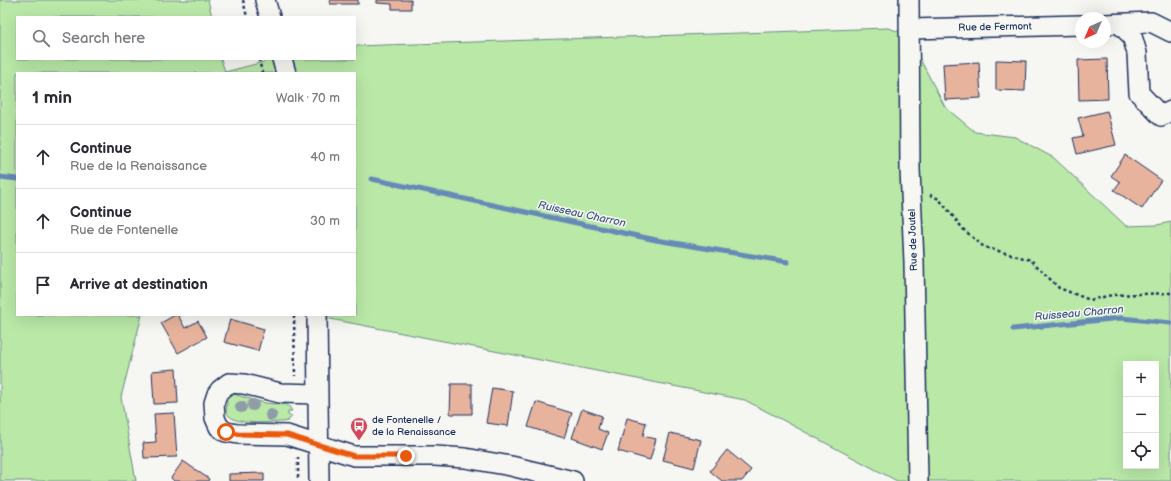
<!DOCTYPE html>
<meta charset="utf-8">
<style>
body{margin:0;font-family:"Balsamiq Sans",sans-serif;background:#f2f2f3;color:#2b2b33}
.controls{position:absolute;right:12px;bottom:12px;display:grid;overflow:hidden;border-radius:0px;box-shadow:0 4px 16px #0002}
.controls button{width:36px;height:36px;display:grid;place-items:center;padding:0;border:0;border-bottom:1px solid #e1e1e2;background:#fff;color:#2b2b33;font:20px sans-serif}
.compass{position:absolute;left:1075px;top:12px;width:36px;height:36px;border-radius:50%;background:#fff;box-shadow:0 4px 16px #0002;rotate:224deg}
.stop{position:absolute;width:12px;height:12px;margin:-9px;border:3px solid #ea580c;border-radius:50%;background:#fff}
.stop.end{background:#ea580c;border-color:#fff;box-shadow:0 1px 4px #0008}
.list{margin:0;padding:0;list-style:none}
h2{display:flex;justify-content:space-between;align-items:center;height:52px;margin:0;padding:0 16px;font-size:17px}
h2 small{font-size:13px;font-weight:400;color:#7c7c81}
.list li{display:grid;grid-template-columns:26px 1fr auto;gap:12px;align-items:center;box-sizing:border-box;height:64px;padding:0 16px;border-top:1px solid #e1e1e2}
.list b{display:block;font-size:15px;white-space:nowrap}
.list p{margin:0;font-size:13px;white-space:nowrap;color:#7c7c81}
.list em{font-size:13px;font-style:normal;color:#7c7c81}
.icon{flex:none;width:22px;height:22px;fill:none;stroke:currentColor;stroke-width:2;stroke-linecap:round;stroke-linejoin:round}
.map{position:relative;flex:none;width:1171px;height:481px;overflow:hidden}
.search{position:absolute;background:#fff;box-shadow:0 4px 16px #0002;left:16px;top:16px;width:340px;height:44px;display:flex;align-items:center;gap:10px;box-sizing:border-box;padding:0 14px;border-radius:0px;color:#7c7c81;font-size:15px}
.panel{position:absolute;background:#fff;box-shadow:0 4px 16px #0002;left:16px;top:72px;width:340px;height:244px;border-radius:0px}
.map>svg:first-child{display:block}
.green{fill:#b9e8a7;stroke:#6a8c82;fill-rule:evenodd}
.lines{fill:none;stroke-linecap:round;stroke-linejoin:round}
.stream{stroke:#658ab7;stroke-width:5}
.building{fill:#e8b39c;stroke:#1b2f5e}
.minor-casing{stroke:#1b2f5e;stroke-width:22}
.path{stroke:#1b2f5e;stroke-width:2.5;stroke-dasharray:3 3;stroke-linecap:butt}
.minor{stroke:#f6f6f2;stroke-width:19}
.tree{fill:#8f9da9}
.route{stroke:#ea580c;stroke-width:5}
.labels{text-anchor:middle;dominant-baseline:central;stroke-width:3;stroke-linejoin:round;paint-order:stroke}
.street-label{font-size:10px;fill:#1b2f5e;stroke:#f6f6f2}
.poi-label{font-size:10px;fill:#1b2f5e;stroke:#f6f6f2;text-anchor:start}
.water-label{font-size:11px;font-style:italic;fill:#3a5583;stroke:#f6f6f2}
</style>
<div class="map">
<svg width="1171" height="481" viewBox="0 0 1171 481">
<rect width="100%" height="100%" fill="#f6f6f2"/>
<filter id="ink" filterUnits="userSpaceOnUse"><feTurbulence type="fractalNoise" baseFrequency=".025" numOctaves="2"/><feDisplacementMap in="SourceGraphic" scale="8" xChannelSelector="R" yChannelSelector="G"/><feConvolveMatrix kernelMatrix="1 2 1 2 8 2 1 2 1" color-interpolation-filters="sRGB"/></filter>
<g filter="url(#ink)">
<g class="green">
<path d="M0 0H208L212 17H17V59H221L225 72 275 59H355V46L888 28 907 34 945 107 975 132 1015 137 1054 158 1126 226 1157 225 1171 222V481H897L745 400 310 315H355V73H17V315H142L121 397 136 481H0ZM1126 364H1156V466H1126Z"/>
<path d="M233 394 265 403 288 405 292 411H288V415L292 416 288 421 283 422C267 422 234 427 226 412L227 400Z"/>
</g>
<g class="lines">
<g class="stream">
<path d="M0 177 17 179"/>
<path d="M372 179 656 240 788 262"/>
<path d="M1013 329 1121 318 1171 323"/>
</g>
</g>
<g class="building">
<rect x="330" y="0" width="28" height="4"/>
<path d="M377 0H411V9H392V4L377 3Z"/>
<path d="M1107 59 1108 99 1079 100 1078 60Z"/>
<path d="M996 60 1026 61 1025 91 996 90Z"/>
<path d="M979 62 981 98 945 100 943 64Z"/>
<path d="M1107 111 1116 145 1077 154 1073 138 1083 136 1078 118Z"/>
<path d="M1125 155 1161 180 1142 209 1114 190 1120 182 1111 176Z"/>
<path d="M175 315H178L185 328 198 321 207 337 178 353 161 323Z"/>
<path d="M230 319 264 329 258 351 224 342Z"/>
<path d="M176 369 178 403 154 404 152 371Z"/>
<path d="M451 384H472V414H450Z"/>
<path d="M492 388 513 391 508 426 486 423Z"/>
<path d="M536 402 572 413 564 438 528 427Z"/>
<path d="M582 409 602 416 598 429 608 433 602 449 572 438Z"/>
<path d="M174 413 177 457 144 458 143 443 156 442 154 414Z"/>
<path d="M627 418 646 423 643 436 656 439 650 460 618 451Z"/>
<path d="M670 433 701 440 694 468 663 460Z"/>
<path d="M727 450 751 470 742 481H722L710 471Z"/>
<path d="M183 461 209 479 208 481H174L171 478Z"/>
<path d="M264 473V481H229V474Z"/>
</g>
<g class="lines">
<defs>
<g id="minor">
<path d="M265 0 270 17"/>
<path d="M909 0 910 169 914 262 918 481"/>
<path d="M1105 24 1151 22 1171 32"/>
<path d="M1120 24 1132 36 1137 53 1139 93 1161 116 1171 111"/>
<path d="M910 29 1081 25"/>
<path d="M282 59 286 73"/>
<path d="M317 315 319 481"/>
<path d="M317 394 280 393 244 384 229 383 220 390 217 394 214 403 215 418 219 427 226 432 238 434 287 435 354 456H435L465 458 511 466 573 481"/>
</g>
</defs>
<use href="#minor" class="minor-casing"/>
<g class="path">
<path d="M243 0 247 17"/>
<path d="M259 59 262 73"/>
<path d="M930 195 939 199 964 230 984 247 1031 260 1059 288 1090 300 1112 295 1171 293"/>
<path d="M294 315 295 376"/>
<path d="M298 457V481"/>
</g>
<use href="#minor" class="minor"/>
</g>
<g class="tree">
<circle cx="253" cy="405" r="6"/>
<circle cx="241" cy="407" r="6"/>
<circle cx="271" cy="415" r="6"/>
</g>
</g>
<g class="lines" filter="url(#ink)">
<path class="route" d="M226 432 238 434 287 435 354 456H406"/>
</g>
<defs>
<symbol id="bus-pin" viewBox="-11 -11 22 30"><path d="M0 17L-7.5 6A9.5 9.5 0 1 1 7.5 6Z" fill="#d1495b" stroke="#f6f6f2"/><path d="M-5-6H5V4H4V6H2V4H-2V6H-4V4H-5ZM-3.5-4V0h7V-4ZM-3.5 1.2v1.5H-2V1.2ZM2 1.2v1.5H3.5V1.2Z" fill="#fff"/></symbol>
</defs>
<g fill-rule="evenodd">
<use href="#bus-pin" x="349" y="416" width="20" height="27"/>
</g>
<g class="labels">
<g class="street-label">
<text transform="translate(995 27) rotate(-1)">Rue de Fermont</text>
<text transform="translate(913 240) rotate(-92)">Rue de Joutel</text>
</g>
<g class="poi-label">
<text x="372" y="420">de Fontenelle /<tspan x="372" dy="12">de la Renaissance</tspan></text>
</g>
<g class="water-label">
<text transform="translate(582 214) rotate(12)">Ruisseau Charron</text>
<text transform="translate(1079 313) rotate(-5)">Ruisseau Charron</text>
</g>
</g>
</svg>
<div class="controls">
<button>+</button>
<button>−</button>
<button><svg class="icon" aria-label="locate" viewBox="0 0 24 24"><circle cx="12" cy="12" r="6"/><path d="M12 2v4M12 18v4M2 12h4M18 12h4"/></svg></button>
</div>
<svg class="compass" viewBox="-18 -18 36 36"><path d="M0-13l5 13h-10z" fill="#e53935"/><path d="M0 13l5-13h-10z" fill="#7c7c81"/></svg>
<div class="stop" style="left:226px;top:432px"></div>
<div class="stop end" style="left:406px;top:456px"></div>
<div class="search"><svg class="icon" aria-label="search" viewBox="0 0 24 24"><circle cx="10" cy="10" r="6"/><path d="M15 15l6 6"/></svg>Search here</div>
<section class="panel">
<h2>1 min<small>Walk · 70 m</small></h2>
<ul class="list">
<li><svg class="icon" aria-label="ahead" viewBox="0 0 24 24"><path d="M12 20V5M6 11l6-6 6 6"/></svg><div><b>Continue</b><p>Rue de la Renaissance</p></div><em>40 m</em></li>
<li><svg class="icon" aria-label="ahead" viewBox="0 0 24 24"><path d="M12 20V5M6 11l6-6 6 6"/></svg><div><b>Continue</b><p>Rue de Fontenelle</p></div><em>30 m</em></li>
<li><svg class="icon" aria-label="arrive" viewBox="0 0 24 24"><path d="M6 21V4h12l-3 4 3 4H6"/></svg><div><b>Arrive at destination</b></div></li>
</ul>
</section>
</div>
